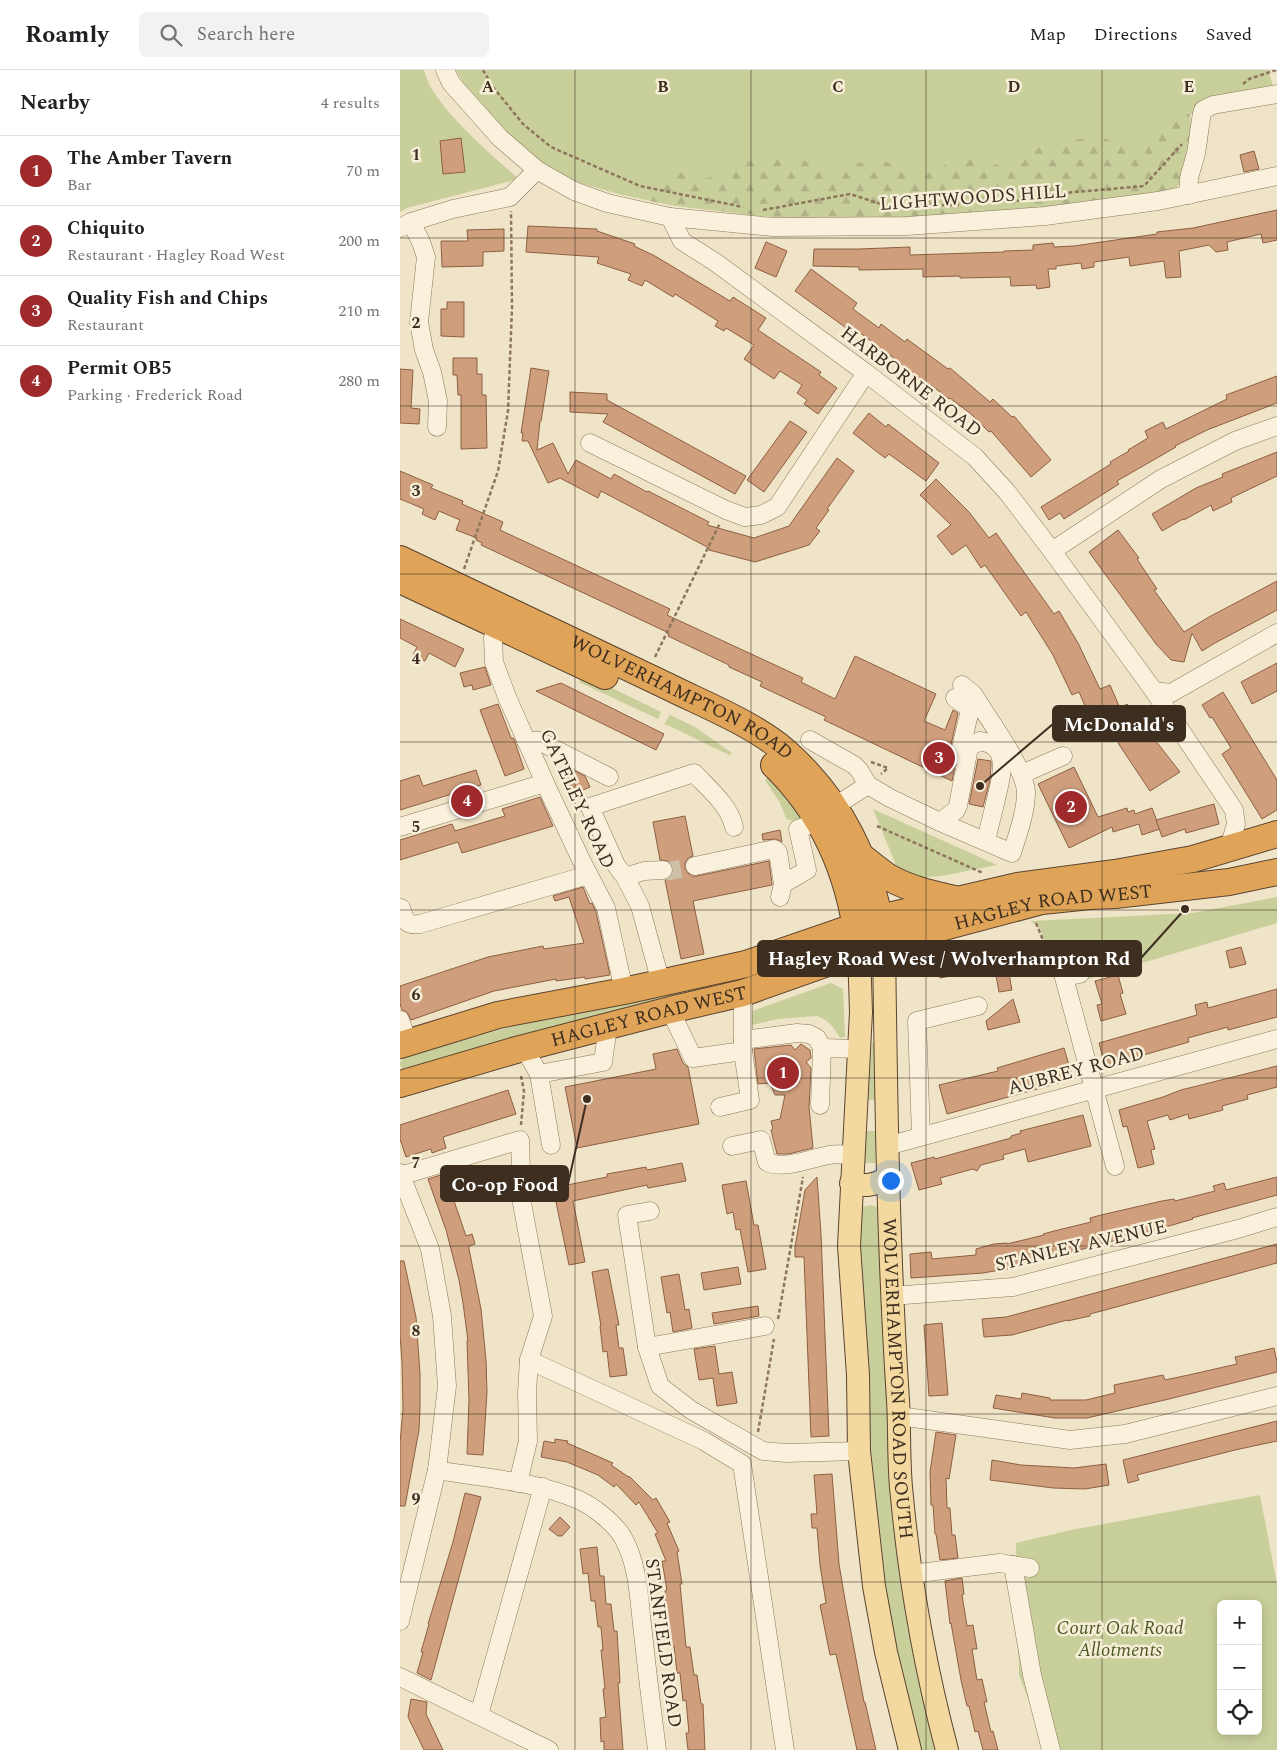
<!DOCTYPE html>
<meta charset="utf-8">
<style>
body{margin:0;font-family:Spectral,serif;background:#f2f2f2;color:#202124}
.controls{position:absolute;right:15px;bottom:15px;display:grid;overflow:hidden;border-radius:8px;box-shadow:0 2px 12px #0003}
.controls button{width:45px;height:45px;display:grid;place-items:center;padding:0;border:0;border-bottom:1px solid #e0e0e0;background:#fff;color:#202124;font:25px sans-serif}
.you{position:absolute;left:490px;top:1110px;width:18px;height:18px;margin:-12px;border:4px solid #fff;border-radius:50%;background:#1a73e8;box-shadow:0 0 0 8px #1a73e833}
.badge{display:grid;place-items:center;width:32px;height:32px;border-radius:50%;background:#9e2a2b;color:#fff;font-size:16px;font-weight:700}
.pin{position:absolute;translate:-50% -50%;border:2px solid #fff;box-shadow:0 1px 5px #0006}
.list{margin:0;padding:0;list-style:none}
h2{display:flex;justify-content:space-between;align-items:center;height:65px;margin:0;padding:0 20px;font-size:21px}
h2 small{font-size:16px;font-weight:400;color:#757577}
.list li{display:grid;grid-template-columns:32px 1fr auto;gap:15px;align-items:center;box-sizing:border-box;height:70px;padding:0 20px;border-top:1px solid #e0e0e0}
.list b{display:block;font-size:19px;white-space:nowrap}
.list p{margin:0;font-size:16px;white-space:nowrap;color:#757577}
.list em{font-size:16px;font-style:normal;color:#757577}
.icon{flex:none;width:28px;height:28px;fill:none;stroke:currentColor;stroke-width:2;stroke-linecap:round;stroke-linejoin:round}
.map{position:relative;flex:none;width:877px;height:1680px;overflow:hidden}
header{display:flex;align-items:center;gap:30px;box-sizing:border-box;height:70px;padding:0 25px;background:#fff;border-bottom:1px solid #e0e0e0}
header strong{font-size:24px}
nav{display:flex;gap:28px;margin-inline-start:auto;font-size:18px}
.search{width:350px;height:45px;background:#f2f2f2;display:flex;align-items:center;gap:12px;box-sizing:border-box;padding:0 18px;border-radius:8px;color:#757577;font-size:19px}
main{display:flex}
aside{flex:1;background:#fff}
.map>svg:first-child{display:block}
.green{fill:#c9cf9b;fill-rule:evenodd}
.forest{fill:url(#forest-firs)}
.building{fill:#cf9f7d;stroke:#8d5f41}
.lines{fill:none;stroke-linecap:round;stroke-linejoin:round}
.minor-tunnel{stroke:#ccc0a6;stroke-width:18;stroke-dasharray:18 9;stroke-linecap:butt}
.minor-casing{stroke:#8d765c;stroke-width:19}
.major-casing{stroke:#5b4430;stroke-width:24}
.highway-casing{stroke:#5b4430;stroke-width:28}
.path{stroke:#8d765c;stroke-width:2.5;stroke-dasharray:4 2.5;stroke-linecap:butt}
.minor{stroke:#faf1dc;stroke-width:18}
.major{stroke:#f3d9a0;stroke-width:22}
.highway{stroke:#e0a458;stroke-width:26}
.grid{fill:none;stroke:#3d2e20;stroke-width:1;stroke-opacity:0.55}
.labels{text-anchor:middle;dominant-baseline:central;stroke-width:5;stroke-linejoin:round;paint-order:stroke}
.street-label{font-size:19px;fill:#3d2e20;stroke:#f7eed8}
.park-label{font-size:19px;font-style:italic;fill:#4d5a26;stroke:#f7eed8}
.grid-label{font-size:16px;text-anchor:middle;font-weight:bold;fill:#3d2e20;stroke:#f7eed8;stroke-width:5;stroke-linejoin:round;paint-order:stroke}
.leader{fill:none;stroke:#3d2e20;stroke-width:2}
.callout-dot{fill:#3d2e20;stroke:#f7eed8;stroke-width:2}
.callout{fill:#3d2e20;stroke:#3d2e20;stroke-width:2}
.callout-label{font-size:20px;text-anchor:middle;font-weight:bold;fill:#fff}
</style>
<header>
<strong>Roamly</strong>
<div class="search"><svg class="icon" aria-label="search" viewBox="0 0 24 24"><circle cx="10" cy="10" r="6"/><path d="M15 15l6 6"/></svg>Search here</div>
<nav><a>Map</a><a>Directions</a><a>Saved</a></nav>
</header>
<main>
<aside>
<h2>Nearby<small>4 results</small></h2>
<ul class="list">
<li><span class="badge">1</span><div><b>The Amber Tavern</b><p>Bar</p></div><em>70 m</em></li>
<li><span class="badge">2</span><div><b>Chiquito</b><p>Restaurant · Hagley Road West</p></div><em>200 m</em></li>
<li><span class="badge">3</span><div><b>Quality Fish and Chips</b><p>Restaurant</p></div><em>210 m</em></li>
<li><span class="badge">4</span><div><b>Permit OB5</b><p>Parking · Frederick Road</p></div><em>280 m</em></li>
</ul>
</aside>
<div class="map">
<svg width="877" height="1680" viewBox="0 0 877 1680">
<defs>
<pattern id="forest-firs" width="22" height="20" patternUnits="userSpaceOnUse" patternTransform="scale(1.25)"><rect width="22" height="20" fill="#c9cf9b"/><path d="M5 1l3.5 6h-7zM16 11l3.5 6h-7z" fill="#aeb285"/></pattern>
</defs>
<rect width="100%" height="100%" fill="#f0e4c8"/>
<g class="green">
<path d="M0 0H24C26 6 28 13 31 18 50 49 91 85 119 109L7 138 0 142Z"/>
<path d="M56 0H870L868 1 875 21 802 34 789 47 792 67 475 148H393L359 146 277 136 222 125 180 113 161 104 149 98 115 74 64 15Z"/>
<path d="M184 604 261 642 258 649 179 612Z"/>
<path d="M270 645 295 657 332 683 330 685C308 676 287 663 264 654Z"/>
<path d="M369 706 406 744 401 751 388 750 386 748 380 733 365 710Z"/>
<path d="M473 739 597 795 542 806 516 808 498 800Z"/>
<path d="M877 827V853L688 909 685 896 674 894 667 885 648 888 641 860 631 851 792 843Z"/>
<path d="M359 900 362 905 5 1004 0 995V992L4 987 124 953 220 935Z"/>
<path d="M431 913 443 919 445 967 440 968C434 957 428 950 417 946L378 949 352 955V941Z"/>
<path d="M472 973H478L480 1029 467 1030Z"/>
<path d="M465 1061H478L479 1093H463Z"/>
<path d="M471 1135 481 1138 541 1680H517L488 1552 470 1406 460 1208V1137Z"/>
<path d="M860 1425 877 1514V1680H647L619 1605 616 1473 671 1460ZM821 1534H858V1661H821Z"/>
</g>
<path class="forest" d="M777 40 790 45 792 67 784 111 770 122 701 133 504 148 376 147 277 136 249 131 254 112 269 103H287L303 108 318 107 347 92 365 88H397L423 98 435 99 474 89 486 91 499 101 536 103 546 94 559 88H574L601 96 612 97 623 92 630 82 650 72 702 67 716 74 730 76 744 72 759 62Z"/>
<g class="building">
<path d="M61 68 65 102 43 104 40 71Z"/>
<path d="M854 81 859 99 844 102 840 85Z"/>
<path d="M877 140V170L863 173 861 164 827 172 828 180 816 182 809 175 779 181 781 207 766 208 764 191 730 196 729 187 694 192V197L682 199 681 193 656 196V199H648L650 217 637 219 636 215 611 216 610 207 560 208V206L523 207V199L459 200V197L413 196 414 179H459L510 177V185L604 182V181L633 180V175L653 173 654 177 674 176 757 164V162L793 158Z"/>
<path d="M128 156 197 159V161L235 174 234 176 255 186 330 231 333 227 366 248 358 260 421 302 419 305 437 318 418 344 404 334 407 330 397 323 402 315 380 301 374 309 344 289 354 275 326 258 324 261 315 256 318 251 275 224 273 227 245 210 242 216 228 210 231 204 197 193 199 187 126 182Z"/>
<path d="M104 159V181L83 182V196L42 197 41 171H68L67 160Z"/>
<path d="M366 172 387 181 376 207 355 198Z"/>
<path d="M411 199 457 233 453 239 479 258 481 254 505 272 507 269 548 299 550 298 590 332 593 329 612 347 614 346 651 390 631 407 591 361 589 362 571 344 550 328 549 329 531 315 529 317 490 285 488 288 473 277 475 274 459 262 456 265 395 221Z"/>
<path d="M47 232H64V267L41 266V239H47Z"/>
<path d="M53 288H77V304H82V325H86L87 378 61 379V325H58L57 305H53Z"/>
<path d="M131 298 149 301 141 351H140L137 380 153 373 168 404 176 390 211 409 214 404 247 422 248 421 309 452 307 455 354 468 389 456 437 388 454 401 427 439 429 440 416 458 420 461 409 475 355 492 309 480V478L201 421 198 428 160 408 148 413 128 371H122L123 363H121Z"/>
<path d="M0 299 13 300 11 338 20 339 19 354 0 353Z"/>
<path d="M877 306V333L807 360 775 376 776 377 717 411 719 414 664 449 660 443 649 450 641 437 711 394 710 392 729 381 728 380 748 368 745 361 763 352 766 359 827 329 826 325Z"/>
<path d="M170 322 207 324V330L346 406 335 424 203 352 208 344 170 342Z"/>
<path d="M469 343 486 357 488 354 539 393 526 411 489 384 485 388 453 363Z"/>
<path d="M390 351 407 362 364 422 347 410Z"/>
<path d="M877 382V406L831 428 832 432 813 441 811 435 784 450 783 449 762 461 752 444 796 418 823 407 822 404Z"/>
<path d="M0 401 33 415 31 418 63 431 62 434 103 452 100 460 270 539 267 545 403 608 401 612 435 629 455 586 536 624 524 651 545 660 553 640 558 643 549 684V689L555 695 552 711 424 650 426 647 360 616 362 612 329 597V595L268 566 269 563 81 475 82 473 76 470 77 468 56 460 60 450 39 441 35 450 22 444 24 439 0 429Z"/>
<path d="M536 409 569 442 589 468 596 463 654 544 659 541 678 573 700 619 710 615 720 638 727 634 780 702 750 721 718 673 722 670 704 645 691 650 679 622 672 625 653 585 626 542 621 546 585 495 581 498 566 475 552 485 537 466 551 455 520 425Z"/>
<path d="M718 460 739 488 737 489 757 519 754 520 784 562 809 547 877 511V540L815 573 802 581 792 563 784 592 771 590 756 574 689 482Z"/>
<path d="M0 549 64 579 55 597 29 583 25 591 13 585 17 577 0 568Z"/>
<path d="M877 593V621L852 634 841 612Z"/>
<path d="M85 597 91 615 73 620 72 615 64 617 60 603Z"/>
<path d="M161 613 264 664 256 680 136 621Z"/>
<path d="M823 622 877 710V740L862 749 822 684 831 678 812 647 810 648 802 635Z"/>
<path d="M98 634 111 668H113L114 669 124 699 105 706 80 640Z"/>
<path d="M578 689 591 691V695L590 710 583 737 569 734Z"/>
<path d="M674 697 698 747 727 738 728 742 734 740 735 744 752 738 760 759 742 765 739 754 713 762 712 757 669 778 638 714Z"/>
<path d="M76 700 81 715 0 740V711L19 705 23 716Z"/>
<path d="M175 701 185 706 190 717 172 725 164 706Z"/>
<path d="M140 727 153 756 62 783 58 772 0 790V770L52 754 55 761 105 746 102 739Z"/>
<path d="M814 734 819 754 786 763 785 759 762 767 756 750Z"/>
<path d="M285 746 293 786 288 788 285 793V799L288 803 292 806H297L369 791 372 814V815L293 831 304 884 281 889 265 810 272 805 274 799 268 791 260 790 253 752Z"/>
<path d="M380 760 382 772 376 769 363 770 362 764Z"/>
<path d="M183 817 190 834 192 833 196 842 210 905 185 909V907L156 911V909L94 921 11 950 7 942 2 940 0 934V916L88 887 143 876 144 879 184 873 169 827 155 831 153 826Z"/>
<path d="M841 877 846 894 830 898 826 881Z"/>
<path d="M556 886 559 898 550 901 551 906 540 908 539 903 529 906 526 893Z"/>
<path d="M608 898 612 920 599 922 595 900Z"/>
<path d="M718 905 723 923 720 924 726 944 701 951 697 935 702 934 695 911Z"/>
<path d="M877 919V947L828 960V957L788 968 789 972 705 996 699 973 797 945 795 935 807 932 808 938Z"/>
<path d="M613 929 620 952 588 960 586 951Z"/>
<path d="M401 974 410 980 411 988 406 992 411 998 409 1037 413 1078 388 1084H377L371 1060 373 1059 371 1051 380 1049 385 1025H375L370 1013 358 1014 354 979 391 975 395 980Z"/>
<path d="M664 978 673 1009 547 1044 539 1015 598 1001 597 998Z"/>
<path d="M277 979 283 993 288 997 299 1054 177 1078 165 1017 256 999 253 984Z"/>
<path d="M877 996V1017L847 1025 848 1029 822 1036 823 1040 789 1049 788 1044 770 1050 768 1045 747 1051 755 1079 751 1080 754 1094 738 1098 727 1056 723 1057 719 1040 763 1027 781 1020Z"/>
<path d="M108 1020 116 1044 43 1067 46 1078 32 1083 31 1079 6 1087 0 1069V1055Z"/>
<path d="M683 1045 691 1076 628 1092 625 1079 603 1085 604 1089 581 1095 577 1101 573 1099 540 1108 542 1114 519 1120 511 1093 534 1087 535 1089 578 1077 611 1068V1066L621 1063 620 1061Z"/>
<path d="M282 1093 286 1111 248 1118 247 1115 173 1131 185 1192 169 1195 156 1132 165 1130 162 1116 207 1107V1104L224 1101 246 1097 247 1100Z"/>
<path d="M50 1102 56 1119 51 1121 52 1125 66 1166 72 1164 75 1174 69 1176V1179L81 1239 86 1290 87 1322 83 1385 67 1384 69 1330 67 1271H68L63 1233 59 1210 46 1160 28 1109Z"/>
<path d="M417 1107 421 1164 429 1366 411 1367 404 1187H395V1177L405 1120Z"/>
<path d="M877 1107V1125L792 1148 793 1149 769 1156 612 1198 583 1203 511 1208 510 1184 531 1182 532 1189 576 1185V1179L594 1174 607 1173V1174L644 1165 643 1164 654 1161 691 1152 690 1148 701 1145 762 1131 774 1129 775 1131 815 1121 813 1116 824 1113 826 1120Z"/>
<path d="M346 1111 354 1155H358L366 1199 348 1202 340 1159 336 1160 333 1142 327 1144 322 1115Z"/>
<path d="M877 1174V1193L873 1194 720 1236 690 1244V1246L667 1251V1250L612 1265 584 1267 582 1249 606 1247 632 1240Z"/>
<path d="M0 1191H4L16 1247 20 1304V1337L19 1360 5 1436H0V1373L3 1339 2 1292 0 1265Z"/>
<path d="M338 1197 341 1214 304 1220 301 1203Z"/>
<path d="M208 1199 219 1255H216L219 1278H223L227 1305 210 1307 207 1281 203 1282 200 1256H201L192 1202Z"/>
<path d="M279 1204 285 1240 289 1239 292 1258 273 1262 270 1242 267 1243 261 1207Z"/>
<path d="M358 1236 359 1246 314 1254 312 1243Z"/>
<path d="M542 1253 548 1325 529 1326 524 1255Z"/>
<path d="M315 1276 319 1304 332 1302 337 1333 317 1336 313 1308 299 1310 294 1279Z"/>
<path d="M874 1278 877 1292V1302L769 1329 687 1348H655L593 1338 596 1325 621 1329 622 1323 650 1328V1330H686L715 1323 714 1315 763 1305 765 1310 793 1304 837 1294 835 1287Z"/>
<path d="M877 1351V1371L835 1380 737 1405 739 1410 728 1413 723 1390Z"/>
<path d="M536 1362 556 1365 549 1409 546 1408 547 1438H550L552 1465H555L558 1488 540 1490 536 1464H535L533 1435H531L530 1402Z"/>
<path d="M155 1369 168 1371 167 1373 213 1393 211 1395 227 1406 230 1407 253 1430 256 1428 270 1452 267 1453 279 1481 277 1482 282 1514H280L286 1577H290L294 1605H297L301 1634H303L305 1680H288L286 1663H289L286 1630 283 1631 280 1603H277L274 1576H269L265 1521 267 1520 262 1491H266L255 1464 258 1463 239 1432 236 1435 216 1414 214 1417 198 1405 167 1392 141 1387 144 1371 155 1373Z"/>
<path d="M592 1390 621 1395 674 1398 706 1394 709 1415 685 1419 653 1418 590 1410Z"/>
<path d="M432 1404 439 1494 445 1530 464 1632H465L476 1680H457L436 1584 430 1585 420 1535 426 1533 420 1495 417 1458H412L411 1444H417L414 1405Z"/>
<path d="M65 1423 81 1427 31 1610 17 1603 23 1582H21L29 1554H28L53 1472Z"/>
<path d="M160 1447 170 1457 162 1466H158L149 1459Z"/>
<path d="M197 1477 200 1506H204L206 1534H211L214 1561H217L220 1613H218L223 1680H204V1671L201 1672 200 1648 206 1647 203 1619H205L201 1580H203L201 1557H198L195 1531H191L188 1503 183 1504 180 1479Z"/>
<path d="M562 1508 564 1524 562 1525 567 1556 573 1555 577 1579H572L577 1610 582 1609 587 1632H584L591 1662 593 1661 598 1680H583L578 1661 575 1662 569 1636H567L561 1610 551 1553 550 1554 545 1511Z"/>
<path d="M11 1629 27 1632 26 1644 43 1680H24L8 1647Z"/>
</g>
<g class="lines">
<path class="minor-tunnel" d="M263 800 270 801 295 796"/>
<defs>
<g id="minor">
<path d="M45 0 51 13 100 68 137 100 174 121 207 133 270 147 373 157 507 156 645 146 758 131 877 106"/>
<path d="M789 125C787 105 792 101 796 83 799 68 799 55 803 40L813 35 877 24"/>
<path d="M270 147 282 171 315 192 466 303 575 387 607 422 652 481 754 621 834 740 836 754 829 778"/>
<path d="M11 152 21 172 26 187 19 252 24 280 32 302 38 331 37 357"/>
<path d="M0 158 11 152 53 139 110 127 137 100"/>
<path d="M190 373 326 440 345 447 361 445 377 437 466 303"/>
<path d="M652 481 761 409 835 371 877 356"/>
<path d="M97 556 93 568 94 592 107 627 145 713 183 794 206 838 224 921"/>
<path d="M754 621 771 623 877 563"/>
<path d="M555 628 568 637 569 644 559 686"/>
<path d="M410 670 454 695 459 700 468 715 490 728 540 752 612 783C618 763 626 742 626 722 625 698 587 647 573 624L562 615"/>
<path d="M126 671H139L209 707"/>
<path d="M622 704 663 686"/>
<path d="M540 752 556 740 558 736 569 677 580 671C612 676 601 708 596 729 593 743 589 757 586 771"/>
<path d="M0 757 145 713"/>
<path d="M295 796 374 779 378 782 383 814 380 827"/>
<path d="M225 807 244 801 263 800"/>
<path d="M383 814 407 800 398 759 419 751 435 736 468 715"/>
<path d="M1 838C6 851 5 856 20 854L181 807 188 804"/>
<path d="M659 889 715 1096"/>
<path d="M664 907 680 904"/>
<path d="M261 913 240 836 225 807 216 795 190 737 294 703C308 718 330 736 334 757"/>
<path d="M270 940 293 988 343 981V923"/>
<path d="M0 950 8 972"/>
<path d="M343 970 397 963 409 964 417 968 422 978 420 1035"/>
<path d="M124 978 139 1004 203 992 208 956"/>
<path d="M422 978 459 979"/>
<path d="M139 1004 151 1075"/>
<path d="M320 1037 350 1030 343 981"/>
<path d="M521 1066 517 951 578 936"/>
<path d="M332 1076 361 1070 367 1092C384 1100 412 1088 429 1085 437 1083 445 1085 453 1085"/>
<path d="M487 1076 877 969"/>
<path d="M0 1103 30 1179 42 1246 47 1316 37 1400 0 1551"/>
<path d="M0 1106 120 1070 122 1133 143 1246 129 1290 127 1322 128 1371 118 1413"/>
<path d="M250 1141 227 1145 247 1277 260 1316 291 1340 363 1381 386 1383 459 1381"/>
<path d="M491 1226 613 1217 838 1159 877 1147"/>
<path d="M247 1277 365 1256"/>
<path d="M129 1290 304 1371 342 1394 385 1680"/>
<path d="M499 1346 670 1370 725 1364 877 1326"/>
<path d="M37 1400C83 1408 136 1411 179 1430 194 1437 213 1452 222 1466 239 1494 239 1532 243 1563 247 1602 252 1641 257 1680"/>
<path d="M613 1495 632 1605 651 1680"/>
<path d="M511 1504 600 1493 630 1498"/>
<path d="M0 1607 149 1680"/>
<path d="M79 1645 143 1417"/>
</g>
<g id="major">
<path id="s1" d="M484 873C486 1026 488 1178 498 1330 500 1362 498 1395 502 1427 510 1513 525 1597 547 1680"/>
<path d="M459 881 461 942 449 1176 458 1305 459 1381 474 1516 486 1582 510 1680"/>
<path d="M451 1113C466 1117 474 1115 488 1108"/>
</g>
<g id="highway">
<path id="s2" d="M0 489C89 531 178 573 267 616 305 635 354 654 386 682 443 733 469 791 483 865"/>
<path d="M0 510 205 606"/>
<path d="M374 695C423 743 450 805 458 873"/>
<path d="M461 786C470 793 480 802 490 808 510 819 532 824 554 829"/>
<path d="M0 975 98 945 224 921 346 894 480 848 618 816 715 803 793 789 877 764"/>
<path id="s3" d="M0 1014 116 980 270 940 343 923 484 873 642 831 690 826 715 825 829 812 877 802"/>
</g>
</defs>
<use href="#minor" class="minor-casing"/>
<use href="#major" class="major-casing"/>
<use href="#highway" class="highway-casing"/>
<g class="path">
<path d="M83 0 93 17 123 54 151 77 240 116 343 137"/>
<path d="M843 14 849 9 876 0"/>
<path d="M617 131 653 124 744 116 782 74"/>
<path d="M363 140 450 124 484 135H560"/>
<path d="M64 499 98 401 108 341 112 238 111 141"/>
<path d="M255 587 320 453"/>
<path d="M471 692 488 698 481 704"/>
<path d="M477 756 583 803"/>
<path d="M636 853 647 880"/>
<path d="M121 1055 124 1021 121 1006"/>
<path d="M378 1249 403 1107"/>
<path d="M358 1362 374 1269"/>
</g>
<use href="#minor" class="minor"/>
<use href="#major" class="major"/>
<use href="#highway" class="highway"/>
</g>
<path class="grid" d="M175 0V1680M351 0V1680M526 0V1680M702 0V1680M0 168H877M0 336H877M0 504H877M0 672H877M0 840H877M0 1008H877M0 1176H877M0 1344H877M0 1512H877"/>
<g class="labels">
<g class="street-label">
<text transform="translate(573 128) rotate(-4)">LIGHTWOODS HILL</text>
<text transform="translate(511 312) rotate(37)">HARBORNE ROAD</text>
<text stroke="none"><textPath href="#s2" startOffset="314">WOLVERHAMPTON ROAD</textPath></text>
<text transform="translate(177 729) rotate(65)">GATELEY ROAD</text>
<text stroke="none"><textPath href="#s3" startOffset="678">HAGLEY ROAD WEST</textPath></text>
<text stroke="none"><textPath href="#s3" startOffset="258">HAGLEY ROAD WEST</textPath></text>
<text transform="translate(676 1001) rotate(-15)">AUBREY ROAD</text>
<text transform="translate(681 1176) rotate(-13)">STANLEY AVENUE</text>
<text stroke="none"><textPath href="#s1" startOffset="436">WOLVERHAMPTON ROAD SOUTH</textPath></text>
<text transform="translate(263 1573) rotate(82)">STANFIELD ROAD</text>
</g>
<g class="park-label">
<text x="720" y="1558">Court Oak Road<tspan x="720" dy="22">Allotments</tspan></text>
</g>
</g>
<g class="grid-label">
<text x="88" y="22">A</text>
<text x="263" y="22">B</text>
<text x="438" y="22">C</text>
<text x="614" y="22">D</text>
<text x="789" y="22">E</text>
<text x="16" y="90">1</text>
<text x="16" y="258">2</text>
<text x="16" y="426">3</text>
<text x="16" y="594">4</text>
<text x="16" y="762">5</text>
<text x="16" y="930">6</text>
<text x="16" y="1098">7</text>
<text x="16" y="1266">8</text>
<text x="16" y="1434">9</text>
</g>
<path class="leader" d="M580 716L653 654M785 839L741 888M187 1029L168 1114"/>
<g class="callout-dot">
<circle cx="580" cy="716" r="5"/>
<circle cx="785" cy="839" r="5"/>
<circle cx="187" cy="1029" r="5"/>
</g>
<g class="callout">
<rect x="653" y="636" width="132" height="35" rx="5"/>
<rect x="358" y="871" width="383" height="35" rx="5"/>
<rect x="41" y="1096" width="127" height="35" rx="5"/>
</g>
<g class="callout-label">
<text x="719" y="661">McDonald's</text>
<text x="549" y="895">Hagley Road West / Wolverhampton Rd</text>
<text x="105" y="1121">Co-op Food</text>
</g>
</svg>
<div class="controls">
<button>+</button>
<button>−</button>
<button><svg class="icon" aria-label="locate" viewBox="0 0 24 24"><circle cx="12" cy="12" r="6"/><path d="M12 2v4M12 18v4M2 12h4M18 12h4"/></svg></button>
</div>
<div class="you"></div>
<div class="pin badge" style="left:383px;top:1003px">1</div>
<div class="pin badge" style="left:671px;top:737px">2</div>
<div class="pin badge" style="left:539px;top:688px">3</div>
<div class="pin badge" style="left:67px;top:731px">4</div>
</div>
</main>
